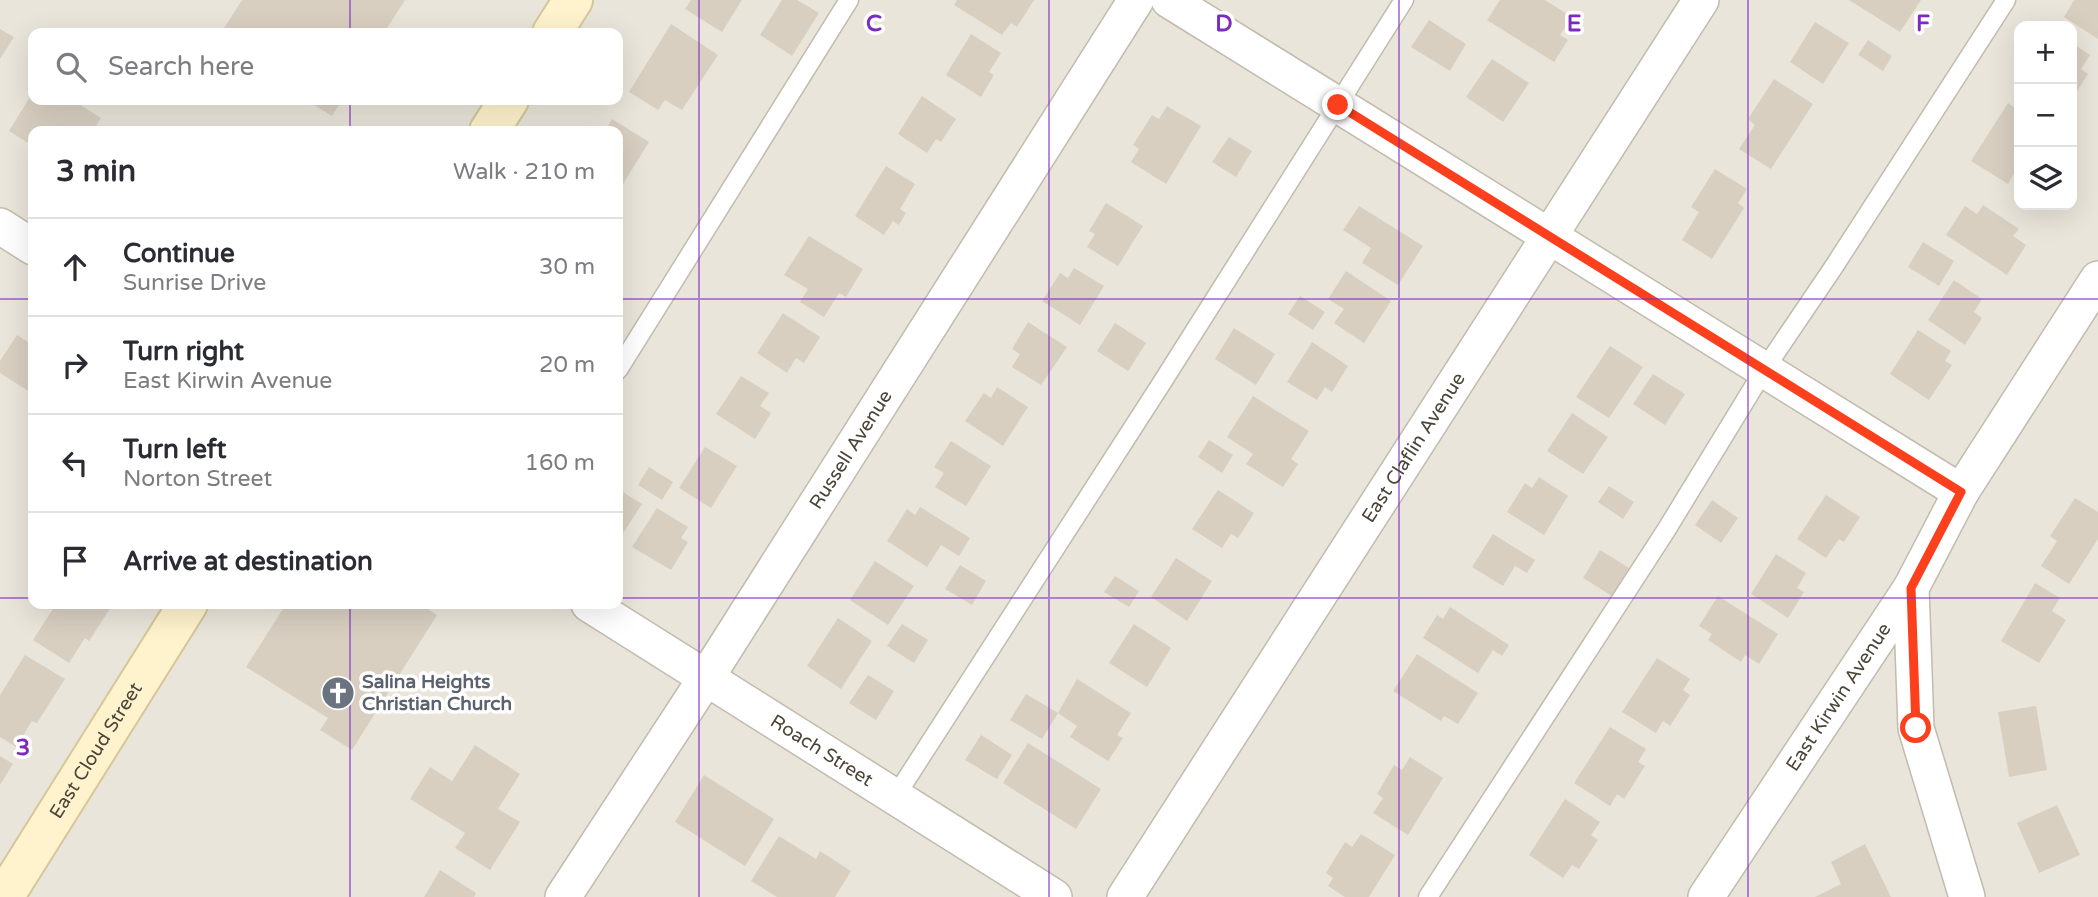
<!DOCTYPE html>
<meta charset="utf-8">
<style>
body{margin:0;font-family:"Varela Round",sans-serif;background:#f2f2f3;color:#2b2b33}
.controls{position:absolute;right:21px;top:21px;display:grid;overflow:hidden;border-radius:14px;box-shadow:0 7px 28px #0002}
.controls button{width:63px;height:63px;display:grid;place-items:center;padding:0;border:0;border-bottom:2px solid #e1e1e2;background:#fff;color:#2b2b33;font:35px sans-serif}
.stop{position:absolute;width:21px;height:21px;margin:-16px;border:5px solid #fc3f1d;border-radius:50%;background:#fff}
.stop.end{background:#fc3f1d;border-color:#fff;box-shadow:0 2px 7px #0008}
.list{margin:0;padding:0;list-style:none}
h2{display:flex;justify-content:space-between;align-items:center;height:91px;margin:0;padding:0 28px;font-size:30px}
h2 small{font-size:23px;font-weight:400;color:#7c7c81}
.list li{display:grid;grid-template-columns:46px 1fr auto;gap:21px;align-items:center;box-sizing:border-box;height:98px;padding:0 28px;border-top:2px solid #e1e1e2}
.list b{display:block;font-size:26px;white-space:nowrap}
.list p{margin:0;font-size:23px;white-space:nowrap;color:#7c7c81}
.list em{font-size:23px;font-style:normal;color:#7c7c81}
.icon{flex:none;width:38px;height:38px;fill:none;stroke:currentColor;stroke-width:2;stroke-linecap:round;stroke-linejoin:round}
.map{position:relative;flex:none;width:2098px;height:897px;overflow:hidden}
.search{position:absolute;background:#fff;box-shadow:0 7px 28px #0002;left:28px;top:28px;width:595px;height:77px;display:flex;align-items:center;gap:18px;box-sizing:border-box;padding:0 24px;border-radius:14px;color:#7c7c81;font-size:26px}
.panel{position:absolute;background:#fff;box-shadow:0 7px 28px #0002;left:28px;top:126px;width:595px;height:483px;border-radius:14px}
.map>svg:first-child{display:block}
.residential{fill:#eae5da;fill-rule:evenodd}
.building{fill:#d8cfc1}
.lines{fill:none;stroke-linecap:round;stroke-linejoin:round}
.service-casing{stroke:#c2bbae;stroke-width:21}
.minor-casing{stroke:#c2bbae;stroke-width:38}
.secondary-casing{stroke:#d6c79b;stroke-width:42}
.service{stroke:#fff;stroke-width:18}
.minor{stroke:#fff;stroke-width:35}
.secondary{stroke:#fff3cd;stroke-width:38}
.route{stroke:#fc3f1d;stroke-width:9}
.grid{fill:none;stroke:#7b2cbf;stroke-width:2;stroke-opacity:0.55}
.labels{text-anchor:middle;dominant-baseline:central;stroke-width:7;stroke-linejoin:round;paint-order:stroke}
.street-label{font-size:19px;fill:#4b4439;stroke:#fff}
.worship-label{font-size:19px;font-weight:bold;fill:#5b616d;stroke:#fff;text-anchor:start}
.grid-label{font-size:23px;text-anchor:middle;font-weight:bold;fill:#7b2cbf;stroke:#fff;stroke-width:7;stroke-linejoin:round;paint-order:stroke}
</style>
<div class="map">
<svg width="2098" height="897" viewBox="0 0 2098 897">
<rect width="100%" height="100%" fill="#f6f3ec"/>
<path class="residential" d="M0 0H2098V897H0ZM2019 26H2072V205H2019ZM33 33H618V100H33ZM33 131H618V604H33Z"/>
<g class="building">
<path d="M242 0H405L384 33H221Z"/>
<path d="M691 0H742L722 32 685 9Z"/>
<path d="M782 0H797L819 13 792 56 760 35Z"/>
<path d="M957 0H1034L1017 27 1011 23 1002 35 954 5Z"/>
<path d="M1500 0H1545L1572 17 1560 35 1568 40 1554 62 1487 20Z"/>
<path d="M1849 0H1921L1900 32Z"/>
<path d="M2074 0H2098V39L2064 17Z"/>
<path d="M1429 20 1466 44 1450 71 1411 47Z"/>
<path d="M1815 22 1849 43 1823 84 1790 62Z"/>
<path d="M671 24 718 55 682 110 665 100 658 110 629 92Z"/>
<path d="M0 29 14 37 0 59Z"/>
<path d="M971 34 1001 53 989 72 994 75 981 97 946 75Z"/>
<path d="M1868 40 1892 56 1883 71 1858 55Z"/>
<path d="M2072 43 2090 55 2081 69 2088 74 2072 99Z"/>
<path d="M1492 59 1529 83 1503 122 1466 97Z"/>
<path d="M1774 79 1813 104 1771 169 1739 149 1755 125 1748 119Z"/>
<path d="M33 92V100H72L101 118 93 131H33V146L9 131Z"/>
<path d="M922 96 956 119 941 142 936 139 927 153 898 134Z"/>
<path d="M306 100H342L332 116Z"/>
<path d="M2008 103 2019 111V172L2016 170 2008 184 1971 161Z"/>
<path d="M1167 106 1201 126 1166 184 1131 162 1139 149 1133 145 1152 115 1159 119Z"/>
<path d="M612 119 649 142 618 192V131H605Z"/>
<path d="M1229 137 1252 151 1236 177 1212 162Z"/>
<path d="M886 166 915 184 900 209 906 213 899 225 893 221 884 235 855 216Z"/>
<path d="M1715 169 1747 189 1738 203 1744 208 1712 259 1682 240 1699 212 1691 207Z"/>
<path d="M1106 203 1143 226 1118 266 1087 247 1095 234 1089 231Z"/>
<path d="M1983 205 2019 229 2013 236 2026 245 2007 275 1946 235 1965 206 1977 214Z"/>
<path d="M1359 206 1423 246 1398 285 1362 263 1371 248 1343 230Z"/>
<path d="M809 236 863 269 846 297 839 293 824 317 800 302 808 289 784 275Z"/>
<path d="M1923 242 1954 261 1939 286 1908 267Z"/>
<path d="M1074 268 1104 286 1080 325 1042 301 1060 273 1068 278Z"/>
<path d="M1346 271 1391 301 1364 343 1334 323 1344 309 1328 299Z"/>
<path d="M1954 280 1982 299 1974 312 1982 318 1965 345 1928 320Z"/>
<path d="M1300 296 1325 312 1313 330 1288 314Z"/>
<path d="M783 313 820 337 804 363 796 358 787 373 757 353Z"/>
<path d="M1028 322 1067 347 1041 385 1012 367 1020 354 1012 349Z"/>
<path d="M1115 323 1146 343 1128 371 1097 351Z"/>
<path d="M1234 328 1275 354 1256 385 1215 359Z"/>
<path d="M1918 330 1951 351 1945 361 1952 365 1929 400 1890 374Z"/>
<path d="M17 335 33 345V394L0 373V361Z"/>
<path d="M1312 342 1348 366 1332 392 1325 387 1317 400 1287 382Z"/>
<path d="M1610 346 1643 367 1609 418 1576 397Z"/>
<path d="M1653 374 1685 394 1665 425 1633 404Z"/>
<path d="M741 376 769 393 760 406 771 413 755 439 716 414Z"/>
<path d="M997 387 1028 407 1003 446 965 421 984 393 991 398Z"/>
<path d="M1253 396 1309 431 1291 459 1298 464 1283 487 1246 464 1253 454 1227 437Z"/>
<path d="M1572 413 1608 437 1583 474 1547 451Z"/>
<path d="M1209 440 1233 455 1222 473 1198 457Z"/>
<path d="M951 441 991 466 966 506 935 487 944 473 934 467Z"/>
<path d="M705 447 737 466 711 508 679 488Z"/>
<path d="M649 467 673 482 662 500 638 485Z"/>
<path d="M1539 477 1568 496 1544 535 1507 512 1525 483 1532 488Z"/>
<path d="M1609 486 1634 502 1623 519 1598 502Z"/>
<path d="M618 489 642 504 623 533 618 530Z"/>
<path d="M1218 490 1254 513 1238 538 1231 534 1222 548 1192 529Z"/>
<path d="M1826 495 1860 517 1844 542 1839 539 1826 558 1797 539Z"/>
<path d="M2075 498 2098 512V539L2069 584 2041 566 2057 541 2050 536Z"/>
<path d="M1712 500 1738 518 1721 543 1695 525Z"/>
<path d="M920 507 970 538 959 556 941 545 927 567 887 541 907 509 915 515Z"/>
<path d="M657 508 688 527 681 538 688 542 671 570 632 547Z"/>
<path d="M1493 534 1535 560 1527 573 1515 566 1503 586 1472 567Z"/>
<path d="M1600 550 1629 568 1612 596 1583 578Z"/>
<path d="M1776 554 1806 573 1797 588 1804 592 1788 618 1751 594Z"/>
<path d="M1176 558 1212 581 1187 621 1151 597Z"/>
<path d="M875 561 914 586 888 625 850 600Z"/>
<path d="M960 565 986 581 972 605 945 589Z"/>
<path d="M1115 576 1139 591 1129 607 1104 592Z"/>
<path d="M2035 583 2060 598 2052 611 2066 620 2039 663 2001 641Z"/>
<path d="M1718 596 1778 634 1759 664 1745 655 1741 662 1708 640 1712 634 1699 626Z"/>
<path d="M56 604H113L89 641 85 638 69 663 33 640Z"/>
<path d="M286 604H420L437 615 352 750 320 730 328 718 246 667Z"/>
<path d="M1450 607 1509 645 1502 656 1493 650 1478 673 1423 638 1437 615 1443 619Z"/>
<path d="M838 618 872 641 841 689 807 666Z"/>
<path d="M902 624 928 640 914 663 887 646Z"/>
<path d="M1134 624 1171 648 1147 687 1109 663Z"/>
<path d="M1417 654 1478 693 1458 724 1444 716 1441 721 1393 691Z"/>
<path d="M25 655 65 679 37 723 32 721 16 747 0 737V695Z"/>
<path d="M1657 658 1690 679 1683 690 1690 695 1670 726 1663 721 1656 733 1622 712Z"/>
<path d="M868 675 894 691 876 720 849 703Z"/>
<path d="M1077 679 1131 713 1117 735 1123 738 1108 761 1070 737 1077 726 1058 713Z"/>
<path d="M1026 694 1058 713 1042 739 1010 720Z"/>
<path d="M2036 706 2047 770 2009 777 1998 712Z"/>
<path d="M1610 727 1646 749 1638 762 1645 766 1624 799 1617 794 1610 806 1574 783Z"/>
<path d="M981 735 1012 755 997 779 965 760Z"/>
<path d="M1028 743 1101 789 1076 829 1003 783Z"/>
<path d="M475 745 520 774 498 809 520 822 490 870 455 848 465 833 410 799 430 767 452 781Z"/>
<path d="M0 756 13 764 0 785Z"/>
<path d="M1410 757 1443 778 1408 835 1373 813 1383 798 1377 794 1394 765 1402 770Z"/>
<path d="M704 775 774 819 745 866 675 822Z"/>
<path d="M1565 799 1600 822 1591 835 1598 840 1579 869 1572 865 1563 878 1529 855Z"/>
<path d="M2057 805 2080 855 2039 873 2017 823Z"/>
<path d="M1361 834 1395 855 1369 897H1345L1328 886 1333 878 1326 873 1345 842 1352 847Z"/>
<path d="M779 836 816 859 820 851 851 871 835 897H777L751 881Z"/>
<path d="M1865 844 1891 897H1815L1841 884 1831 862Z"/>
<path d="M440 870 476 893 474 897H424Z"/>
</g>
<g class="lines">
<defs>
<g id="service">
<path d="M618 370 849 0"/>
<path d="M895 797 1163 381 1404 0"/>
<path d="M1428 897 1665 532 1764 370 1833 268 2006 0"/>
</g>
<g id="minor">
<path d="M1169 0 1961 492"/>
<path d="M0 226 33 247"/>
<path d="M1911 588 1916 728 1967 897"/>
<path id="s1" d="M589 604 1054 897"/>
<path id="s2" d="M563 897 706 678 1136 0"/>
<path id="s3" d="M1125 897 1701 0"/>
<path id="s4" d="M1706 897 1911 588 1961 492 2098 279"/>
</g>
<g id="secondary">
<path d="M552 33 573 0"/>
<path d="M489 131 509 100"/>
<path id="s5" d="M4 897 188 604"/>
</g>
</defs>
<use href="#service" class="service-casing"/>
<use href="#minor" class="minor-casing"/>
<use href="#secondary" class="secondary-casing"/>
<use href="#service" class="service"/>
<use href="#minor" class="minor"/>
<use href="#secondary" class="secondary"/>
</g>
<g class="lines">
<path class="route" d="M1338 105 1961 492 1911 588 1916 728"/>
</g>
<path class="grid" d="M350 0V33M699 0V897M1049 0V897M1399 0V897M1748 0V897M350 100V131M0 299H33M618 299H2098M0 598H33M618 598H2098M350 604V897"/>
<defs>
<symbol id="church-disc" viewBox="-11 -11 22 22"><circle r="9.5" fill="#6b7280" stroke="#fff"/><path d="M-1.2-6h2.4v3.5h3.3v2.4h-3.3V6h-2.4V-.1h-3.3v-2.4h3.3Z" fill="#fff"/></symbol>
</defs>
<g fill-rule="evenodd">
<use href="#church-disc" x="319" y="674" width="38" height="38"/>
</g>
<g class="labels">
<g class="street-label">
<text stroke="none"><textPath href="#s3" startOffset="534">East Claflin Avenue</textPath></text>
<text stroke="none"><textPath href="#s2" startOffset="532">Russell Avenue</textPath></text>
<text stroke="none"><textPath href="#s4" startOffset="240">East Kirwin Avenue</textPath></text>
<text stroke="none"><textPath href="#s5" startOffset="173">East Cloud Street</textPath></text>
<text stroke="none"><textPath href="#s1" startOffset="275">Roach Street</textPath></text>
</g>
<g class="worship-label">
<text x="362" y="682">Salina Heights<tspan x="362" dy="22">Christian Church</tspan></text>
</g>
</g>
<g class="grid-label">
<text x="874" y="31">C</text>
<text x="1224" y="31">D</text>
<text x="1574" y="31">E</text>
<text x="1923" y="31">F</text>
<text x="23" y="755">3</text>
</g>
</svg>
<div class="controls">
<button>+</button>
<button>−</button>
<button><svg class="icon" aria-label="layers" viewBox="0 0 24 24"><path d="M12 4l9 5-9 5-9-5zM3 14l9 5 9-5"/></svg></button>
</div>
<div class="stop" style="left:1916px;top:728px"></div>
<div class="stop end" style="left:1338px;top:105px"></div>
<div class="search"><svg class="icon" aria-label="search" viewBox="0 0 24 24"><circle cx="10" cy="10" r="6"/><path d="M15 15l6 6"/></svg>Search here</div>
<section class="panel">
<h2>3 min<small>Walk · 210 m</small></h2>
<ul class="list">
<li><svg class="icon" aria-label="ahead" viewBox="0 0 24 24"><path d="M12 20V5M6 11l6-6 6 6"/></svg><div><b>Continue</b><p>Sunrise Drive</p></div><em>30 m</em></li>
<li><svg class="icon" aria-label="right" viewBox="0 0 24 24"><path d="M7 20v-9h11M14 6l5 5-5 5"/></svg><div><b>Turn right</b><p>East Kirwin Avenue</p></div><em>20 m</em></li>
<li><svg class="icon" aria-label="left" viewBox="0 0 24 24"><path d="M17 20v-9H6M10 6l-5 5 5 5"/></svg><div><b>Turn left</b><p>Norton Street</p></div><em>160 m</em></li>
<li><svg class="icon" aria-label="arrive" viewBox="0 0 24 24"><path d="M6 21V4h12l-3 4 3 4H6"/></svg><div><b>Arrive at destination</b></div></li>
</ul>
</section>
</div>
